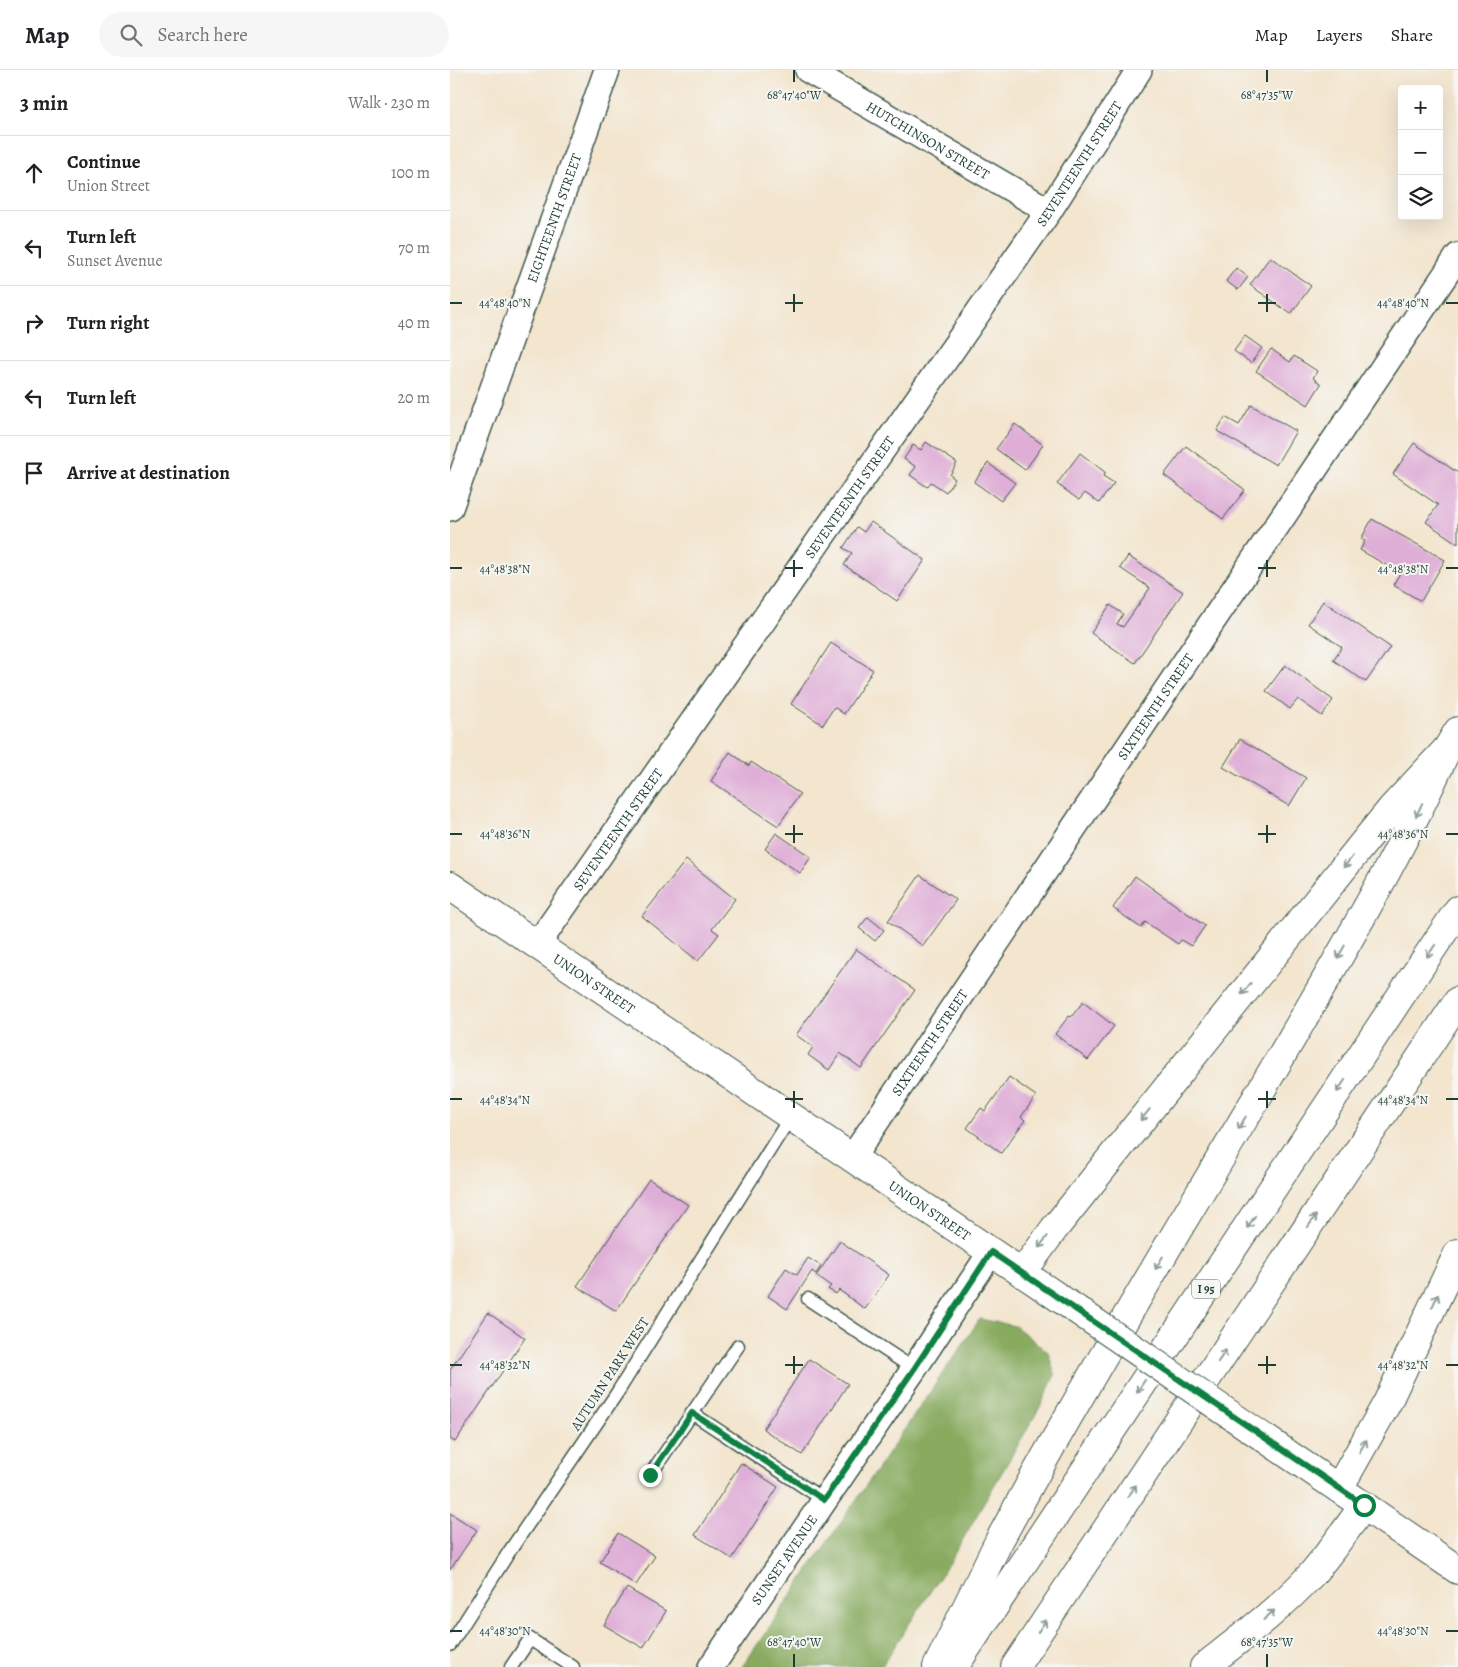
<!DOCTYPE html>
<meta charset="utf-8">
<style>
body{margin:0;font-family:Alegreya,serif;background:#f6f6f6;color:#202124}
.controls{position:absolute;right:15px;top:15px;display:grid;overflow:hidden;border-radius:5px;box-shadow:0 5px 20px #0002}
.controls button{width:45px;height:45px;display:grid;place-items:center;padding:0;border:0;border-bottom:1px solid #e0e0e0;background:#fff;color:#202124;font:25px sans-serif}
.stop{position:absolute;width:15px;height:15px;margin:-11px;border:4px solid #0b8043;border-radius:50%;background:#fff}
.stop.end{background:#0b8043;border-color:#fff;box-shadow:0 1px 5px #0008}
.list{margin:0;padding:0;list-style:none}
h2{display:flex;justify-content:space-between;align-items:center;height:65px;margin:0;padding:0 20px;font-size:21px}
h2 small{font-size:16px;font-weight:400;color:#757577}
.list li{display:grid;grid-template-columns:32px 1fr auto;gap:15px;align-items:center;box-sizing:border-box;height:75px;padding:0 20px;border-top:1px solid #e0e0e0}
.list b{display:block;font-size:19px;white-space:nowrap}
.list p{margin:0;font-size:16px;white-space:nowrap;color:#757577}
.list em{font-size:16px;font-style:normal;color:#757577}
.icon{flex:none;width:28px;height:28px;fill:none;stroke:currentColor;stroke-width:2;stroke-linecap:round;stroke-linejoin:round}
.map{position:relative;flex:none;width:1008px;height:1597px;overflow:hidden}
header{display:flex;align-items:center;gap:30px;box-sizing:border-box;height:70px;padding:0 25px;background:#fff;border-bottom:1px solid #e0e0e0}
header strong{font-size:24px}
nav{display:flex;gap:28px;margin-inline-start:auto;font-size:18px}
.search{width:350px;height:45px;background:#f6f6f6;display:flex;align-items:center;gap:12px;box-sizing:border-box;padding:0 18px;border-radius:28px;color:#757577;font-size:19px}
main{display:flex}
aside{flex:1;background:#fff}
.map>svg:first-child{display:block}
.forest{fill:#88ab60;stroke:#54744a}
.building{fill:#dfaed7}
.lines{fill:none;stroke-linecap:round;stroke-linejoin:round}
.service-casing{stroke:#3f564b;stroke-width:15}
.minor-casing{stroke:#3f564b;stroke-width:28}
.secondary-casing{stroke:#3f564b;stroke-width:30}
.motorway-casing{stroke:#3f564b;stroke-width:30}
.service{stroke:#fff;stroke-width:12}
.minor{stroke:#fff;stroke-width:25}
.secondary{stroke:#fff;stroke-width:28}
.motorway{stroke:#fff;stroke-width:28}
.secondary-bridge-casing{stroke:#3f564b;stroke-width:30;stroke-linecap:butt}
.secondary-bridge{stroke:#fff;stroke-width:28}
.oneway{stroke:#8f9e9a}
.route{stroke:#0b8043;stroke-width:6}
.ticks{fill:none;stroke:#1f3d34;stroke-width:2}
.labels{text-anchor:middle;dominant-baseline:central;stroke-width:4;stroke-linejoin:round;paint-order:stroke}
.shield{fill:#f6f6f2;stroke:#60746d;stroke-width:1}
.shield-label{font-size:12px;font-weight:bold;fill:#1f3d34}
.street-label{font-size:14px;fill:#1f3d34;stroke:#f6f6f2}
.ticks-label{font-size:12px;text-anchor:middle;fill:#1f3d34;stroke:#f6f6f2;stroke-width:4;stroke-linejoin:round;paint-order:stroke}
</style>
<header>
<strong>Map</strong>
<div class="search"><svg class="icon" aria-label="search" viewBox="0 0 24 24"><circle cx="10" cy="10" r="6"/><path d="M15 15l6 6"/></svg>Search here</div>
<nav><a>Map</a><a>Layers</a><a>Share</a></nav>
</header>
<main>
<aside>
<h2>3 min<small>Walk · 230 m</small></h2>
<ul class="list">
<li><svg class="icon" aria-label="ahead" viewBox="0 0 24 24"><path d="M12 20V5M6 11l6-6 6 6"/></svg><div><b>Continue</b><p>Union Street</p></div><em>100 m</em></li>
<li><svg class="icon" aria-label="left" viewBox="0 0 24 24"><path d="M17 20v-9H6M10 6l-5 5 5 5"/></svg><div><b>Turn left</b><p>Sunset Avenue</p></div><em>70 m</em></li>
<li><svg class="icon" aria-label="right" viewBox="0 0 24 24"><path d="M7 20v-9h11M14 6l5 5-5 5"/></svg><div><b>Turn right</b></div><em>40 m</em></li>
<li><svg class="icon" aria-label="left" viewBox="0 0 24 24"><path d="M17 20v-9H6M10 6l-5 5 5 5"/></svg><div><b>Turn left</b></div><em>20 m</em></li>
<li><svg class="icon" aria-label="arrive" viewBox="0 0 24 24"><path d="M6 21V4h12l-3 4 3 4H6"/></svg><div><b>Arrive at destination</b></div></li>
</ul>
</aside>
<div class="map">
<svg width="1008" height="1597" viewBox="0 0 1008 1597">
<rect width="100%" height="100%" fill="#f6f6f2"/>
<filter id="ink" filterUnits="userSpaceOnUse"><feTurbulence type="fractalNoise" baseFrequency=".02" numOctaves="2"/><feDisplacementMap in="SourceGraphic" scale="10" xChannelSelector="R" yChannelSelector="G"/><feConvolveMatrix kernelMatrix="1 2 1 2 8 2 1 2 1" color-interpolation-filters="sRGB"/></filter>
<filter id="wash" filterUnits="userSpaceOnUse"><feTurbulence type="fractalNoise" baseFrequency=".0096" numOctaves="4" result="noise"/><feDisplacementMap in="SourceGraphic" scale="20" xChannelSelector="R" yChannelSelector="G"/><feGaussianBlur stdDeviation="1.12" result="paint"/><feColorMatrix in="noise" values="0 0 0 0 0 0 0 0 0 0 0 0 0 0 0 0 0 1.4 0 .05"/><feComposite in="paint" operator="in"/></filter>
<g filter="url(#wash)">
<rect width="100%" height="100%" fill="#f3e5ce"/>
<path class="forest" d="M530 1249 565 1256 598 1282 605 1305 590 1337 499 1493 431 1597H292Z"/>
<g id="blocks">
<g class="building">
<path d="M820 187 861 216 841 244 800 215Z"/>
<path d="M786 198 798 207 788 220 776 211Z"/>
<path d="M795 266 812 278 801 293 784 281Z"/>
<path d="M821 279 840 292 844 286 867 301 863 308 871 314 858 335 806 301Z"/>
<path d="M801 335 846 361 826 395 767 361 775 347 789 355Z"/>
<path d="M565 354 593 375 575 400 546 379Z"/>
<path d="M476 372 507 393 500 405 505 409 496 422 481 412 477 417 460 405 466 397 454 389 463 375 471 380Z"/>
<path d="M964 373 1008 403V474L976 452 988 435 943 404Z"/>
<path d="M736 376 795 420 773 449 714 405Z"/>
<path d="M630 383 656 403 653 406 664 413 649 433 635 423 629 430 607 414Z"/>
<path d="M538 393 565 413 551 431 524 412Z"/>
<path d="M922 449 995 490 971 531 943 515 950 503 910 480 915 471 911 469Z"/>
<path d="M421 452 475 490 447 531 394 495 402 483 393 478 407 457 414 462Z"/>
<path d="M678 486 733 522 685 593 641 563 660 535 673 544 667 554 673 557 700 518 670 498Z"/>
<path d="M873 531 940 577 916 612 883 590 892 577 858 554Z"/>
<path d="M381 573 423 600 394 644 384 637 373 655 341 634Z"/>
<path d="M835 595 883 630 872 646 848 629 840 639 816 621Z"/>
<path d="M790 669 856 708 839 736 773 697Z"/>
<path d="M280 682 299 696 301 692 350 724 328 756 261 711Z"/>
<path d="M326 763 361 787 350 803 315 779Z"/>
<path d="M236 790 285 829 262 859 269 864 248 891 192 846Z"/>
<path d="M470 805 506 830 473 876 438 851Z"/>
<path d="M685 806 755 856 741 876 731 870 728 874 695 852 691 858 663 838Z"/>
<path d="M418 847 434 860 425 871 409 858Z"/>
<path d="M406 879 465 920 411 998 390 983 379 1000 358 985 363 977 346 965Z"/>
<path d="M633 932 664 956 638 990 605 964 619 946 621 947Z"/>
<path d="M559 1007 586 1026 571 1047 575 1050 551 1083 517 1058 531 1038 535 1041Z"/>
<path d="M199 1109 238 1135 166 1241 127 1216Z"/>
<path d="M390 1171 439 1205 415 1239 389 1220 386 1224 378 1219 381 1216 366 1206Z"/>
<path d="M358 1188 371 1196 366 1204 362 1201 337 1239 318 1226 336 1198 347 1205Z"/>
<path d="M38 1243 75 1268 5 1372 0 1369V1300Z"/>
<path d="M359 1289 398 1314 352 1385 313 1359Z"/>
<path d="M291 1393 328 1417 282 1489 245 1465Z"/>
<path d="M0 1443 27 1460 0 1500Z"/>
<path d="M168 1463 205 1486 186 1515 150 1492Z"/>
<path d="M177 1518 216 1541 193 1578 154 1555Z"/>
</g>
</g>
</g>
<g filter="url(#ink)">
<use href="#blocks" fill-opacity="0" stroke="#3f564b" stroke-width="1"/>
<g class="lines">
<defs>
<g id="service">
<path d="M358 1229 464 1299"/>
<path d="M242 1343 374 1430"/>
<path d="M200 1405 288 1276"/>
<path d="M0 1575 59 1482 167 1323 341 1046"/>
<path d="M61 1597 80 1569 123 1597"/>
</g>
<g id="minor">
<path id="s1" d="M358 0 599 141"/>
<path id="s2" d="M0 438 157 0"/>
<path id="s3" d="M87 875 599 141 689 0"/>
<path id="s4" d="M402 1088 1008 186"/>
<path id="s5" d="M261 1597 464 1299 541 1182"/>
</g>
<g id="secondary">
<path id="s6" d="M0 816 627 1240"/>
<path d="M829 1378 1008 1500"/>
</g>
<g id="motorway">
<path d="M572 1203 604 1159 915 771 942 738 997 679 1008 661"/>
<path d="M889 1418 937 1333 1008 1183"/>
<path d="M487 1597 549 1471 579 1416C659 1272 745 1132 829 990 888 889 949 787 997 679"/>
<path d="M504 1597 1008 840"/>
<path d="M565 1597 1008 931"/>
<path d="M754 1597C791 1568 829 1540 861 1505 880 1483 897 1459 914 1435"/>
</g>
</defs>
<use href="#service" class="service-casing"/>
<use href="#minor" class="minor-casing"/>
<use href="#secondary" class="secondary-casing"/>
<use href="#motorway" class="motorway-casing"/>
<use href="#service" class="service"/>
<use href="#minor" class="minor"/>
<use href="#secondary" class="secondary"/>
<use href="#motorway" class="motorway"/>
<defs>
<path id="secondary-bridge" d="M627 1240 829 1378"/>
</defs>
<use href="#secondary-bridge" class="secondary-bridge-casing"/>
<use href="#secondary-bridge" class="secondary-bridge"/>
</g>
<defs><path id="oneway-shaft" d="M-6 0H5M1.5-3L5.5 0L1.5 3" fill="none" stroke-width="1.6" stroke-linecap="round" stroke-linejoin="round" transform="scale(1.25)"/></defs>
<g class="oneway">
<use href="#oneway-shaft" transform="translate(969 740) rotate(115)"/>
<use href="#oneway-shaft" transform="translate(898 792) rotate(129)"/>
<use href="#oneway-shaft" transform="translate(981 881) rotate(124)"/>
<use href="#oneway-shaft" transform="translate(891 882) rotate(120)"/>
<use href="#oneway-shaft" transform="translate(796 919) rotate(129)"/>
<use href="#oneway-shaft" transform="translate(891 1016) rotate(124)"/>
<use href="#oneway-shaft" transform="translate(695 1045) rotate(129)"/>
<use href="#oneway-shaft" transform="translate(792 1053) rotate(120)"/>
<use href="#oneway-shaft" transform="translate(862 1151) rotate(-56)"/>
<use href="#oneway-shaft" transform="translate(801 1152) rotate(124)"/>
<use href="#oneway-shaft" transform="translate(593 1172) rotate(128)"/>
<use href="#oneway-shaft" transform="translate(709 1193) rotate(121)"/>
<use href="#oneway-shaft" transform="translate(985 1231) rotate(-65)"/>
<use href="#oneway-shaft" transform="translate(772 1286) rotate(-56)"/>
<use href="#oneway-shaft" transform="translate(691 1316) rotate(124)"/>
<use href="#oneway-shaft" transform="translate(913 1376) rotate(-60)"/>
<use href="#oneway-shaft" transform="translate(682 1421) rotate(-56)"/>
<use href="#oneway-shaft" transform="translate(819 1545) rotate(-42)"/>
<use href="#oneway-shaft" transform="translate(592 1556) rotate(-56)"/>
</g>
</g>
<g class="lines" filter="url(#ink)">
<path class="route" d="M200 1405 242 1343 374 1430 464 1299 541 1182 914 1435"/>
</g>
<path class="ticks" d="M344 0V12M817 0V12M344 224V242M817 224V242M0 233H12M335 233H353M808 233H826M996 233H1008M344 490V507M817 490V507M0 498H12M335 498H353M808 498H826M996 498H1008M344 755V773M817 755V773M0 764H12M335 764H353M808 764H826M996 764H1008M344 1021V1038M817 1021V1038M0 1029H12M335 1029H353M808 1029H826M996 1029H1008M344 1286V1304M817 1286V1304M0 1295H12M335 1295H353M808 1295H826M996 1295H1008M0 1561H12M996 1561H1008M344 1584V1597M817 1584V1597"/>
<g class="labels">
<rect class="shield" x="742" y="1209.5" width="28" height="19" rx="4"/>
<g class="shield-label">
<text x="756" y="1219">I 95</text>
</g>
<g class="street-label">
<text stroke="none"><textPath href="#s1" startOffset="139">HUTCHINSON STREET</textPath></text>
<text stroke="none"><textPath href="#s3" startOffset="951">SEVENTEENTH STREET</textPath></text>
<text stroke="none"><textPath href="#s2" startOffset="308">EIGHTEENTH STREET</textPath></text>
<text stroke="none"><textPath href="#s3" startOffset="546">SEVENTEENTH STREET</textPath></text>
<text stroke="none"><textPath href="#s4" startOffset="544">SIXTEENTH STREET</textPath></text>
<text stroke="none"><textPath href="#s3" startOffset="141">SEVENTEENTH STREET</textPath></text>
<text stroke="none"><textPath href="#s6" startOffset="174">UNION STREET</textPath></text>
<text stroke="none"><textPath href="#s4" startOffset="139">SIXTEENTH STREET</textPath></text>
<text stroke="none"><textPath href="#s6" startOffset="579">UNION STREET</textPath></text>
<text transform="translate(160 1304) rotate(-57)">AUTUMN PARK WEST</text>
<text stroke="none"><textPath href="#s5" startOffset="130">SUNSET AVENUE</textPath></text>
</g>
</g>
<g class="ticks-label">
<text x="344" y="29">68°47'40"W</text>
<text x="817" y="29">68°47'35"W</text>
<text x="55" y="237">44°48'40"N</text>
<text x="953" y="237">44°48'40"N</text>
<text x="55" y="503">44°48'38"N</text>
<text x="953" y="503">44°48'38"N</text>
<text x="55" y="768">44°48'36"N</text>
<text x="953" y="768">44°48'36"N</text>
<text x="55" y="1034">44°48'34"N</text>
<text x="953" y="1034">44°48'34"N</text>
<text x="55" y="1299">44°48'32"N</text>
<text x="953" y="1299">44°48'32"N</text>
<text x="55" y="1565">44°48'30"N</text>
<text x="953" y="1565">44°48'30"N</text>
<text x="344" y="1576">68°47'40"W</text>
<text x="817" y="1576">68°47'35"W</text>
</g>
</svg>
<div class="controls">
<button>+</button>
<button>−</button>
<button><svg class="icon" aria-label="layers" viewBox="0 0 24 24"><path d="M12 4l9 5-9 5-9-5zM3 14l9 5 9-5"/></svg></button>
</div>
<div class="stop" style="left:914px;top:1435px"></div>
<div class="stop end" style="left:200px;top:1405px"></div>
</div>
</main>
